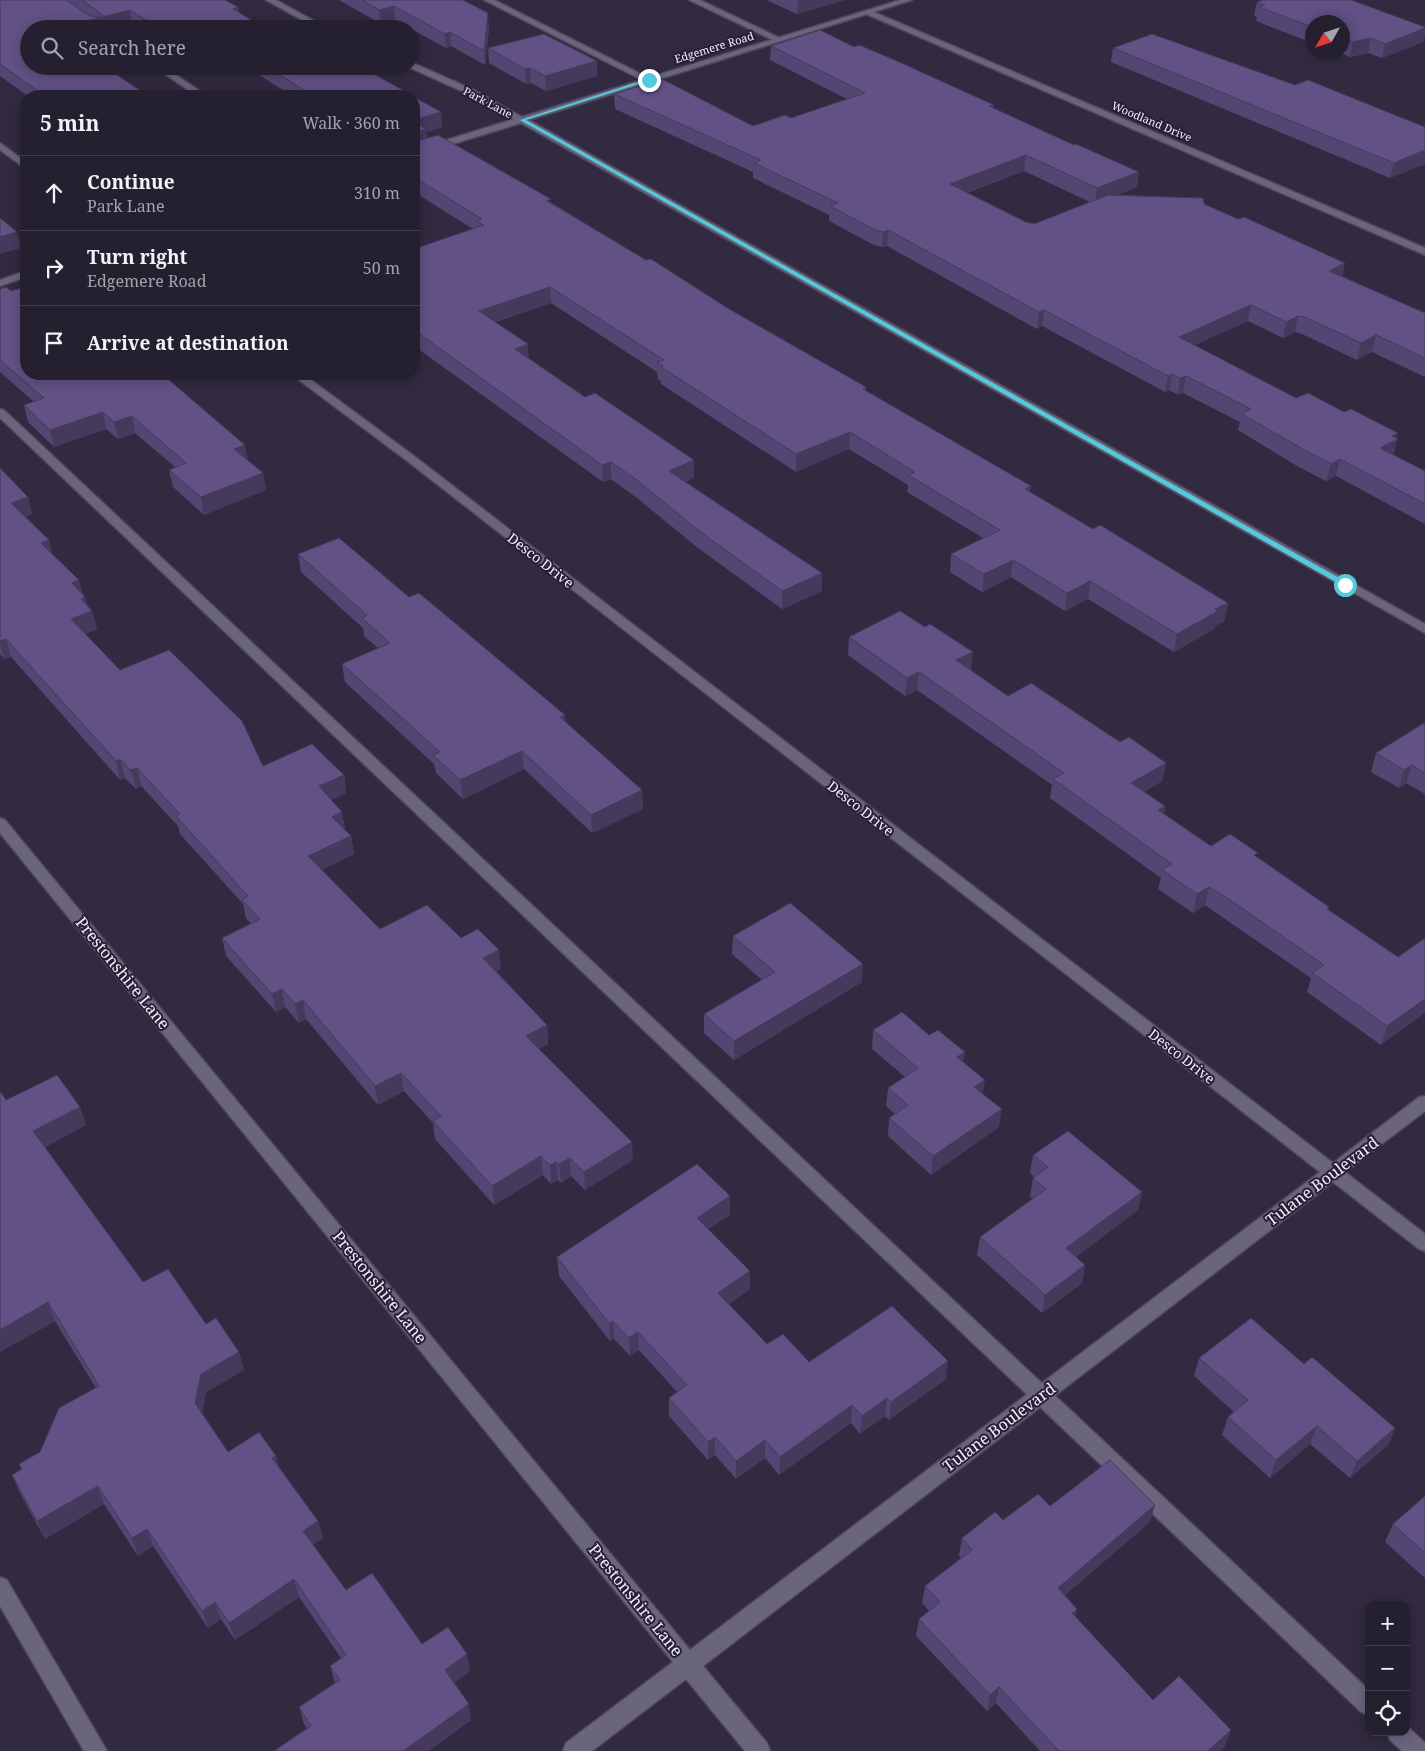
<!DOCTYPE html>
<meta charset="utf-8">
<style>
body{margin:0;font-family:"Noto Serif",serif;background:#2d2838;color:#f1f3f6}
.controls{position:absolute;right:15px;bottom:15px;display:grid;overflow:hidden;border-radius:10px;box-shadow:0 2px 12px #0003}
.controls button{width:45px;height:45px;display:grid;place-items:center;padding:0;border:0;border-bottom:1px solid #423e4c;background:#252030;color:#f1f3f6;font:25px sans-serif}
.compass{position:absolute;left:1305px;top:15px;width:45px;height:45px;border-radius:50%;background:#252030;box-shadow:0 2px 12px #0003;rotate:231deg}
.stop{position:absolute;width:15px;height:15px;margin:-11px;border:4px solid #53cadc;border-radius:50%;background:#fff}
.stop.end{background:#53cadc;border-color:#fff;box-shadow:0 1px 5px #0008}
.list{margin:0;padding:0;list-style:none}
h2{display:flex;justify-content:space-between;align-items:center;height:65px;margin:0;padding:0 20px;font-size:21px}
h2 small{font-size:16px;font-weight:400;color:#a3a3ab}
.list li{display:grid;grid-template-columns:32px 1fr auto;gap:15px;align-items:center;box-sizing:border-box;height:75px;padding:0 20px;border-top:1px solid #423e4c}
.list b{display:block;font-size:19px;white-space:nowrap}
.list p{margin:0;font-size:16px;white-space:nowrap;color:#a3a3ab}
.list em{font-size:16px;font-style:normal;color:#a3a3ab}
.icon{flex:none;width:28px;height:28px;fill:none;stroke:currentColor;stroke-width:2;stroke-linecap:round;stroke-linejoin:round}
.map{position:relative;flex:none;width:1425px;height:1751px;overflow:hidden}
.search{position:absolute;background:#252030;box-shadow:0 2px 12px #0003;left:20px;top:20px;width:400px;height:55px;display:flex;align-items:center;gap:12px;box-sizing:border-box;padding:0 18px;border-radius:28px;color:#a3a3ab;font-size:19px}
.panel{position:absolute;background:#252030;box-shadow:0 2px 12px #0003;left:20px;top:90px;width:400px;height:290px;border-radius:20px}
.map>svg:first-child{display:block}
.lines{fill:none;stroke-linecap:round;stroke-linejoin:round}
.service-casing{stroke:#4d4759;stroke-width:3}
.minor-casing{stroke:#4d4759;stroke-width:3}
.tertiary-casing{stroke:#4d4759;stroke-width:3}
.service{fill:#6b647d;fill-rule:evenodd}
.minor{fill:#6b647d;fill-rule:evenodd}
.tertiary{fill:#6b647d;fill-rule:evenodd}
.wall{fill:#544672;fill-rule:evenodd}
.shaded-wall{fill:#45395c}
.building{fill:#625184;stroke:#45395c}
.route{fill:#53cadc}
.labels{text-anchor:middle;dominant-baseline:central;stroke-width:4;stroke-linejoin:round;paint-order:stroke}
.far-street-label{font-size:11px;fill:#f1edfc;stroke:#272035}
.street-label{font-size:14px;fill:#f1edfc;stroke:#272035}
.near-street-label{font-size:16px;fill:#f1edfc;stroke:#272035}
</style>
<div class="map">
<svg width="1425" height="1751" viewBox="0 0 1425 1751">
<rect width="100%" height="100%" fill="#312a40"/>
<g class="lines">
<defs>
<g id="service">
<path d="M484 0H494L653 80 646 82Z"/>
<path d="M153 66H163L207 96H197Z"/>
<path d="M0 409 4 410 1369 1690V1715L1361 1712 0 418Z"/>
<path d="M0 1577 7 1580 107 1751H84L0 1606Z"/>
<path d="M1406 1725 1425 1743V1751H1402L1390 1740 1387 1732H1406Z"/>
</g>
<g id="minor">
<path d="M689 0H700L784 40 777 42Z"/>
<path d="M869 10 1425 248V255L866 14 865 12Z"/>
<path d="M0 143 26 162V169L0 150Z"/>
<path d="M291 374H303L414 456 1333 1163 1419 1097 1425 1096V1111L1345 1172 1425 1234V1251L1419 1249 1333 1182 703 1666 767 1743 770 1751H745L686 1679 592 1751H563L566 1743 673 1662 0 833V818L5 820 690 1650 1320 1172 406 460Z"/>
</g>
<g id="tertiary">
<path d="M266 0H276L329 29H318Z"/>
<path d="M900 0H912L529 120 1425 624V633L521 123 414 156V150L514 119 468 94 408 67 411 66V62L474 90 522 117Z"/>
<path d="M26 271V277L0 286V280Z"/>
</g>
</defs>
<use href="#service" class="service-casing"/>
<use href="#minor" class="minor-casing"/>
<use href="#tertiary" class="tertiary-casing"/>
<use href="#service" class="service"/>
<use href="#minor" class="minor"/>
<use href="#tertiary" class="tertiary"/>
</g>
<g class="wall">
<path d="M0 0H225L238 7 239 12 266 29H139L132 24 114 29H29L112 72 148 96H28L0 76Z"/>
<path d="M339 0H463L489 28 485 65 451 46 446 48 395 20 381 24Z"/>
<path d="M766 0H845L797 14Z"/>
<path d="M1257 2 1425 27V35L1423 42 1382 58 1368 53 1350 57 1338 52H1342V22H1312V43L1256 21 1257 17 1254 16Z"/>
<path d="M771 46 854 47 994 105 993 108 1074 145 1139 172 1137 187 1117 195 1204 204 1342 276 1425 313V377L1372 352 1357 360 1302 334 1295 332 1283 338 1248 321 1194 345 1296 398 1397 438 1393 455 1425 471V524L1336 476 1326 481 1297 466 1238 430 1240 422 1183 393 1178 395 1169 390 1165 392 1042 326 1037 329 887 246 882 247 874 245 829 221V215L753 178V172L615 109 614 94 753 126 791 118 847 99 770 60ZM1024 171 1090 202 1034 224 1026 222 967 193Z"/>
<path d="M488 48 597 76 546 91 531 83 526 84 489 63Z"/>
<path d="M1113 48 1295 85 1425 127V164L1390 178 1111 62Z"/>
<path d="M245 66H350L358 71 413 96H292Z"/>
<path d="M414 97 441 112 442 127 427 132V138L552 203 646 260 729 309 866 387V391L1030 492 1093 529 1228 603 1224 621 1215 626 1214 629 1174 652 1088 599 1065 611 1011 577 982 592 950 572 951 554 983 538 907 492 908 485 849 449 796 472 661 384V381L658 379 657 372 551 303 496 322 529 359 694 478 685 482 822 591 782 609 698 548 637 498 611 479 603 482 414 346V249L473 229 414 192Z"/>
<path d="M0 289 11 291 248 460 263 473 266 490 204 515 173 487 169 470 175 467 135 433 118 439 106 429 54 447 28 422 24 405 34 402 0 372Z"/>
<path d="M0 468 28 497 32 514 25 517 49 540 52 554 83 595 88 606 92 611 97 629 85 634 120 670 263 766 344 775 346 793 331 800 342 812 345 830 351 836 354 854 321 870 380 929 461 938 501 969 496 971 547 1025 548 1044 539 1049 633 1160 585 1190 571 1176 561 1183 558 1180 551 1184 543 1175 494 1205 435 1139 433 1123 404 1091 378 1105 306 1019 299 1023 285 1007 276 1012 226 956 222 938 251 924 246 918 243 904 180 834 178 826 141 786 136 789 125 778 120 780 11 657 4 659 0 654Z"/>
<path d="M298 554 409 597 565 715V722L642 790 643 809 592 833 524 769 463 799 436 773 434 764 345 682 342 664 378 648 364 636 363 628 301 572Z"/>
<path d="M925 627 970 670 1008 696 1120 742 1166 763 1162 781 1144 792 1165 806 1164 814 1211 846 1257 857 1329 907 1328 910 1398 957 1425 938 1381 1045 1307 992 1311 978 1225 919 1205 905 1193 913 1158 889 1161 878 1050 798 1052 785 917 690 905 696 848 655 849 637Z"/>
<path d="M1425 723V794L1406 783 1399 788 1371 772 1376 753Z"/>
<path d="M733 936 862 982 734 1060 704 1033V1014L762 980 732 954Z"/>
<path d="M873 1030 929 1035 965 1052 963 1062 983 1094 999 1127 931 1175 888 1136 889 1118 895 1114 886 1106 888 1088 905 1077 872 1049Z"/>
<path d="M0 1091 6 1100 80 1107 86 1125 45 1147 143 1282 206 1324 239 1352 244 1370 206 1392 202 1413 228 1452 276 1456 279 1467 318 1521 323 1538 313 1545 346 1590 422 1644 470 1671 454 1683 471 1720 429 1751H274L307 1728 304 1724 299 1707 335 1683 330 1666 341 1658 299 1597 235 1640 221 1619 208 1628 153 1546 138 1556 104 1504 45 1539 20 1493 12 1475 21 1470 19 1464 40 1452 96 1388 55 1321 0 1352Z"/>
<path d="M1033 1155 1142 1192 1138 1210 1076 1257 1085 1265 1082 1283 1042 1313 977 1255 980 1237 1033 1199 1030 1196 1033 1178 1034 1177 1030 1173Z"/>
<path d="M730 1196V1215L708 1229 750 1289 729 1304 767 1344 809 1362 946 1379 889 1420 885 1416 860 1434 851 1423 779 1475 765 1458 736 1479 715 1455 708 1460 669 1416V1398L677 1392 639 1350 630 1356 614 1339 610 1341 559 1276 557 1257Z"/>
<path d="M1199 1358 1304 1364 1395 1428 1388 1445 1350 1478 1310 1444 1270 1478 1222 1435 1228 1417 1234 1412 1194 1376Z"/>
<path d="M1425 1496V1578L1385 1542 1393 1524Z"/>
<path d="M1050 1506 1150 1522 1065 1595 1077 1609 1075 1617 1153 1700 1225 1746 1220 1751H1040L996 1703 987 1711 916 1636 919 1619 929 1611 922 1603 925 1586 961 1558 959 1555 962 1538 1003 1520Z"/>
</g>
<g class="shaded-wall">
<path d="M798 0H845L797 14Z"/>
<path d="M394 6 395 20 381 24 379 10Z"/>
<path d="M238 7 240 22 233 9Z"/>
<path d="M130 10 132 24 114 29H55Z"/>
<path d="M488 13 489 28 485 65 484 51Z"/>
<path d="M171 25V29H158V28Z"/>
<path d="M1425 28V35L1423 42 1382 58 1385 44Z"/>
<path d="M450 32 451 46 446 48 445 34Z"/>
<path d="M1371 38 1368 53 1350 57 1353 42Z"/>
<path d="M597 61V76L546 91 545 76Z"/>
<path d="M530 68 531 83 526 84 525 69Z"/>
<path d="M441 112 442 127 427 132 428 144 414 148V120Z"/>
<path d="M1425 150V164L1390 178 1394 163Z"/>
<path d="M1026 155 1024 171 949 199 950 184Z"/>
<path d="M1139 172 1137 187 1095 204 1097 188Z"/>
<path d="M888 230 887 246 882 247 883 232Z"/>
<path d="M17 232 21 248 0 254V237Z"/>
<path d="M1345 263 1342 279 1329 271Z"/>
<path d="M550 287 551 303 481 327 479 311Z"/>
<path d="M1251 305 1248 321 1176 354 1179 337Z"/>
<path d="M1044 310 1042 326 1037 329 1039 312Z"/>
<path d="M1298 316 1295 332 1283 338 1286 322Z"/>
<path d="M1376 335 1372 352 1357 360 1361 343Z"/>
<path d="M528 344 529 361 515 349Z"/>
<path d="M1172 374 1169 390 1165 392 1168 376Z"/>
<path d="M1186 376 1183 393 1178 395 1180 378Z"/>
<path d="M103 412 106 429 54 447 50 430Z"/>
<path d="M132 416 135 433 118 439 114 422Z"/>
<path d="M850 432 849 449 796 472V454Z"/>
<path d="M1398 433 1396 439H1398L1393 456 1380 448 1392 436Z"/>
<path d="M245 445 248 462 234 449Z"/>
<path d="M1340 459 1336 476 1326 481 1331 464Z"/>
<path d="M694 460V478L669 488V471Z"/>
<path d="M611 462V479L603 482 602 465Z"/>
<path d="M263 473 266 490 204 515 201 497Z"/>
<path d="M1031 486 1029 503 1025 489Z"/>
<path d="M28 497 32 514 15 521 11 503Z"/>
<path d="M49 540 53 558 41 543Z"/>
<path d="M1013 560 1011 577 982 592 984 574Z"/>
<path d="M822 573V591L782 609V591Z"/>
<path d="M79 580 84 598 85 597 89 612 92 611 97 629 76 637 71 619 72 583Z"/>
<path d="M1090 581 1088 599 1065 611 1067 593Z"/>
<path d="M1228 603 1224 621 1215 626 1214 629 1174 652 1177 634 1215 609Z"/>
<path d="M6 639 11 657 4 659 0 644V641Z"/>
<path d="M973 652 971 670 954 679 956 660Z"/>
<path d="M919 672 917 690 905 696 907 678Z"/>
<path d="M565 715 566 733 560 717Z"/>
<path d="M522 751 524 769 463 799 460 780Z"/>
<path d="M120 759 125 778 120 780 116 761Z"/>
<path d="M1166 763 1162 781 1128 801 1131 783Z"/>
<path d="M1412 765 1406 783 1399 788 1404 770Z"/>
<path d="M137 768 141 786 136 789 131 770Z"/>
<path d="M344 775 346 793 322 805 319 786Z"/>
<path d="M642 790 643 809 592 833 591 815Z"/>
<path d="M1165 806 1162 824 1158 810Z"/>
<path d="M342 812 345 831 332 817Z"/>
<path d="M351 836 354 854 311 875 308 856Z"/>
<path d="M1209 887 1205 905 1193 913 1197 894Z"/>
<path d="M499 950 501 969 485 977 483 958Z"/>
<path d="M863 964 862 982 734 1060V1041Z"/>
<path d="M282 989 285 1007 276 1012 272 994Z"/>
<path d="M1425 999V1013L1381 1045 1387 1026Z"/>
<path d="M303 1000 306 1019 299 1023 295 1004Z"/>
<path d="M547 1025 548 1044 528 1055 526 1036Z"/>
<path d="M965 1052 962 1070 957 1057Z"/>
<path d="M401 1073 404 1091 378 1105 375 1086Z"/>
<path d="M985 1080 982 1098 974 1087Z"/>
<path d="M80 1107 86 1125 40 1149 33 1131Z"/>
<path d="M1002 1109 999 1127 931 1175 933 1156Z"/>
<path d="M632 1142 633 1160 585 1190 584 1172Z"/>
<path d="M541 1156 543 1175 494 1205 492 1186Z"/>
<path d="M570 1158 571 1176 561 1183 559 1164Z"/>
<path d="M556 1162 558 1180 551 1184 550 1165Z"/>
<path d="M1142 1192 1138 1210 1063 1267 1066 1248Z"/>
<path d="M730 1196V1215L697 1237V1218Z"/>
<path d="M1085 1265 1082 1283 1042 1313 1045 1295Z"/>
<path d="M750 1271V1289L718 1311V1293Z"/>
<path d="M48 1302 55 1321 0 1352V1330Z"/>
<path d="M613 1321 614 1339 610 1341 609 1323Z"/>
<path d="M638 1332 639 1350 630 1356 629 1338Z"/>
<path d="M239 1352 244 1370 206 1392 201 1421 195 1403 201 1374Z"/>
<path d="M948 1361 946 1379 889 1420 891 1402Z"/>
<path d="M887 1398 885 1416 860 1434 862 1416Z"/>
<path d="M852 1405 851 1423 779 1475 780 1457Z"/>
<path d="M1317 1426 1310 1444 1270 1478 1276 1460Z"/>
<path d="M1395 1428 1388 1445 1350 1478 1357 1461Z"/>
<path d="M715 1437V1455L708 1460V1442Z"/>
<path d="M765 1440V1458L736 1479V1461Z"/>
<path d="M276 1456 281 1473 272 1458Z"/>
<path d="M98 1486 104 1504 45 1539 37 1521Z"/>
<path d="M1155 1505 1150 1522 1054 1605 1058 1588Z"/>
<path d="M318 1521 323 1538 308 1548 303 1531Z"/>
<path d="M147 1529 153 1546 138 1556 132 1538Z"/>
<path d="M294 1579 299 1597 235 1640 229 1623Z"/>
<path d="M215 1602 221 1619 208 1628 202 1611Z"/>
<path d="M1077 1609 1073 1626 1072 1613Z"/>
<path d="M467 1654 470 1671 448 1687 445 1670Z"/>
<path d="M999 1687 996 1703 987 1711 990 1695Z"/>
<path d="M469 1704 471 1720 429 1751H403Z"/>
<path d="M1231 1730 1225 1746 1220 1751H1208Z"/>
</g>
<g class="building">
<path d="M0 0H66L90 16 101 17 103 15 82 0H225L238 7 233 9 266 29H177L171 25 158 28 130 10 55 29H29V66H107L112 69 110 70 148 96H45L0 64Z"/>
<path d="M362 0H463L488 13 484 51 450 32 445 34 394 6 379 10Z"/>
<path d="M1262 0H1351L1425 27V28L1385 44 1371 38 1353 42 1342 39V22H1312V27L1259 7 1265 5 1257 2Z"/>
<path d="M820 30 854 47 859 45 897 61 994 105 989 106 1074 145 1076 144 1139 172 1097 188 1026 155 950 184 1026 222 1034 224 1108 195 1203 198 1204 204 1238 219 1244 217 1345 263 1329 271 1425 313V358L1376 335 1361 343 1305 317 1298 316 1286 322 1251 305 1179 337 1296 398 1308 393 1344 412 1351 409 1398 433 1392 436 1398 439 1380 448 1425 471V504L1340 459 1331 464 1301 448 1242 414 1251 409 1186 376 1180 378 1172 374 1168 376 1044 310 1039 312 888 230 883 232 875 230 830 206 838 203 754 163 761 160 614 94 662 79 753 126 785 115 791 118 865 93 771 46Z"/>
<path d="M544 34 597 61 545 76 530 68 525 69 488 48Z"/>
<path d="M1152 34 1295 85 1308 80 1425 127V150L1394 163 1113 48Z"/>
<path d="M266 66H350L358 71 365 69 413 96H311H313Z"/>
<path d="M414 97 441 112 414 120Z"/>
<path d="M414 122 426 129 414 133Z"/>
<path d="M438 135 551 199 547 201 646 260 651 259 729 309 866 387 863 389 1031 486 1025 489 1093 529 1100 525 1228 603 1215 609 1218 611 1177 634 1090 581 1067 593 1013 560 984 574 951 554 1000 530 908 475 915 472 850 432 796 454 661 367 663 366 657 362 664 360 550 287 479 311 528 344 515 349 585 397 595 393 694 460 669 471 822 573 782 591 698 530 637 480 611 462 602 465 414 330V249L484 225 476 221 482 219 414 177V142Z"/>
<path d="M0 218 17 232 0 237Z"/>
<path d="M6 287 11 291 26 287V374H142L148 378 162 374 245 445 234 449 263 473 201 497 169 470 186 463 132 416 114 422 103 412 50 430 24 405 44 398 0 360V289Z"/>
<path d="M0 468 28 497 11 503 49 540 41 543 79 580 72 583 85 597 81 599 92 611 71 619 120 670 169 650 242 721 263 766 312 744 344 775 319 786 342 812 332 817 351 836 308 856 380 929 427 905 461 938 478 929 499 950 483 958 547 1025 526 1036 632 1142 584 1172 570 1158 559 1164 556 1162 550 1165 541 1156 492 1186 433 1121 441 1116 401 1073 375 1086 303 1000 295 1004 282 989 272 994 222 938 260 919 242 900 248 896 176 816 180 814 137 768 131 770 120 759 116 761 6 639 0 641Z"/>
<path d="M339 538 409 597 419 593 565 715 560 717 642 790 591 815 522 751 460 780 433 755 440 752 342 664 390 643 362 618 367 615 298 554Z"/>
<path d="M900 611 925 627 930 624 973 652 956 660 1008 696 1031 683 1120 742 1129 737 1166 763 1131 783 1165 806 1158 810 1211 846 1230 834 1258 853 1254 855 1329 907 1327 909 1398 957 1425 938V999L1387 1026 1312 973 1324 965 1230 900 1209 887 1197 894 1162 870 1172 864 1053 779 1064 773 919 672 907 678 849 637Z"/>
<path d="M1424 723H1425V773L1412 765 1404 770 1376 753Z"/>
<path d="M790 903 863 964 734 1041 704 1014 775 972 733 936Z"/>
<path d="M902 1012 929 1035 938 1030 965 1052 957 1057 985 1080 974 1087 1002 1109 933 1156 889 1118 908 1105 888 1088 918 1068 873 1030Z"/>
<path d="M57 1075 80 1107 33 1131 143 1282 168 1269 206 1324 216 1318 239 1352 201 1374 195 1403 228 1452 259 1432 276 1456 272 1458 318 1521 303 1531 346 1590 372 1573 422 1644 448 1627 467 1654 445 1670 469 1704 403 1751H274L311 1726 299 1707 340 1680 330 1666 346 1655 294 1579 229 1623 215 1602 202 1611 147 1529 132 1538 98 1486 37 1521 12 1475 22 1469 19 1464 40 1452 59 1408 99 1386 48 1302 0 1330V1091L6 1100Z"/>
<path d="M1068 1131 1142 1192 1066 1248 1085 1265 1045 1295 980 1237 1046 1189 1033 1178 1048 1167 1033 1155Z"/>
<path d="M697 1164 730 1196 697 1218 750 1271 718 1293 767 1344 783 1334 809 1362 892 1306 948 1361 891 1402 887 1398 862 1416 852 1405 780 1457 765 1440 736 1461 715 1437 708 1442 669 1398 687 1385 638 1332 629 1338 613 1321 609 1323 557 1257Z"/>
<path d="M1251 1318 1304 1364 1312 1357 1395 1428 1357 1461 1317 1426 1276 1460 1228 1417 1248 1400 1199 1358Z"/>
<path d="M1110 1460 1155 1505 1058 1588 1077 1609 1072 1613 1153 1700 1179 1676 1231 1730 1208 1751H1059L999 1687 990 1695 919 1619 940 1602 925 1586 972 1550 962 1538 995 1512 1003 1520 1038 1494 1050 1506Z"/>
<path d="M1425 1496V1553L1393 1524Z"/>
</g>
<path class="route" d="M647 79 651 80 526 120 1348 583V586H1343L520 120Z"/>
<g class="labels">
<g class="far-street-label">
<text transform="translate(714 47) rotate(-17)">Edgemere Road</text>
<text transform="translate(488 102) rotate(28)">Park Lane</text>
<text transform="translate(1152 121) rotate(23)">Woodland Drive</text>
</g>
<g class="street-label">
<text transform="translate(541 560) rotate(38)">Desco Drive</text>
<text transform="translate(861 808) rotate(38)">Desco Drive</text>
<text transform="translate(1182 1056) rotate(38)">Desco Drive</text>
</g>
<g class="near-street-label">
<text transform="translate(123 973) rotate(51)">Prestonshire Lane</text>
<text transform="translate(1322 1181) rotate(-37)">Tulane Boulevard</text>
<text transform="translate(380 1287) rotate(51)">Prestonshire Lane</text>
<text transform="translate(999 1427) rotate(-37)">Tulane Boulevard</text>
<text transform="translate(636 1600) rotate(51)">Prestonshire Lane</text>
</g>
</g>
</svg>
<div class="controls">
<button>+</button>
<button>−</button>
<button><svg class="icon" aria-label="locate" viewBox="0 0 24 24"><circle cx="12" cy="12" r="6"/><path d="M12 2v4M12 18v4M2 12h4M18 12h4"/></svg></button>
</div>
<svg class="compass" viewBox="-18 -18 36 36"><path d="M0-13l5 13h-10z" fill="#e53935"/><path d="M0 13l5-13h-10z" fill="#a3a3ab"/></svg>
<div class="stop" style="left:1345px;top:585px"></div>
<div class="stop end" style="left:649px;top:80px"></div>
<div class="search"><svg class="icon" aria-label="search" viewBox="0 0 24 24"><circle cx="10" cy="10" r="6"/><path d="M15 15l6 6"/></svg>Search here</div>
<section class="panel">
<h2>5 min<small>Walk · 360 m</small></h2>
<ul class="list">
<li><svg class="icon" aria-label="ahead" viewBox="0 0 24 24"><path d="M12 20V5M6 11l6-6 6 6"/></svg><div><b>Continue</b><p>Park Lane</p></div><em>310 m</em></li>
<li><svg class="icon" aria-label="right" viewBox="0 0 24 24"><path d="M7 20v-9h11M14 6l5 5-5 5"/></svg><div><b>Turn right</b><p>Edgemere Road</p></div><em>50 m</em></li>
<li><svg class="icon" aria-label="arrive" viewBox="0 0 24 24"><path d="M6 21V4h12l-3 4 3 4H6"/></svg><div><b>Arrive at destination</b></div></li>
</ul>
</section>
</div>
